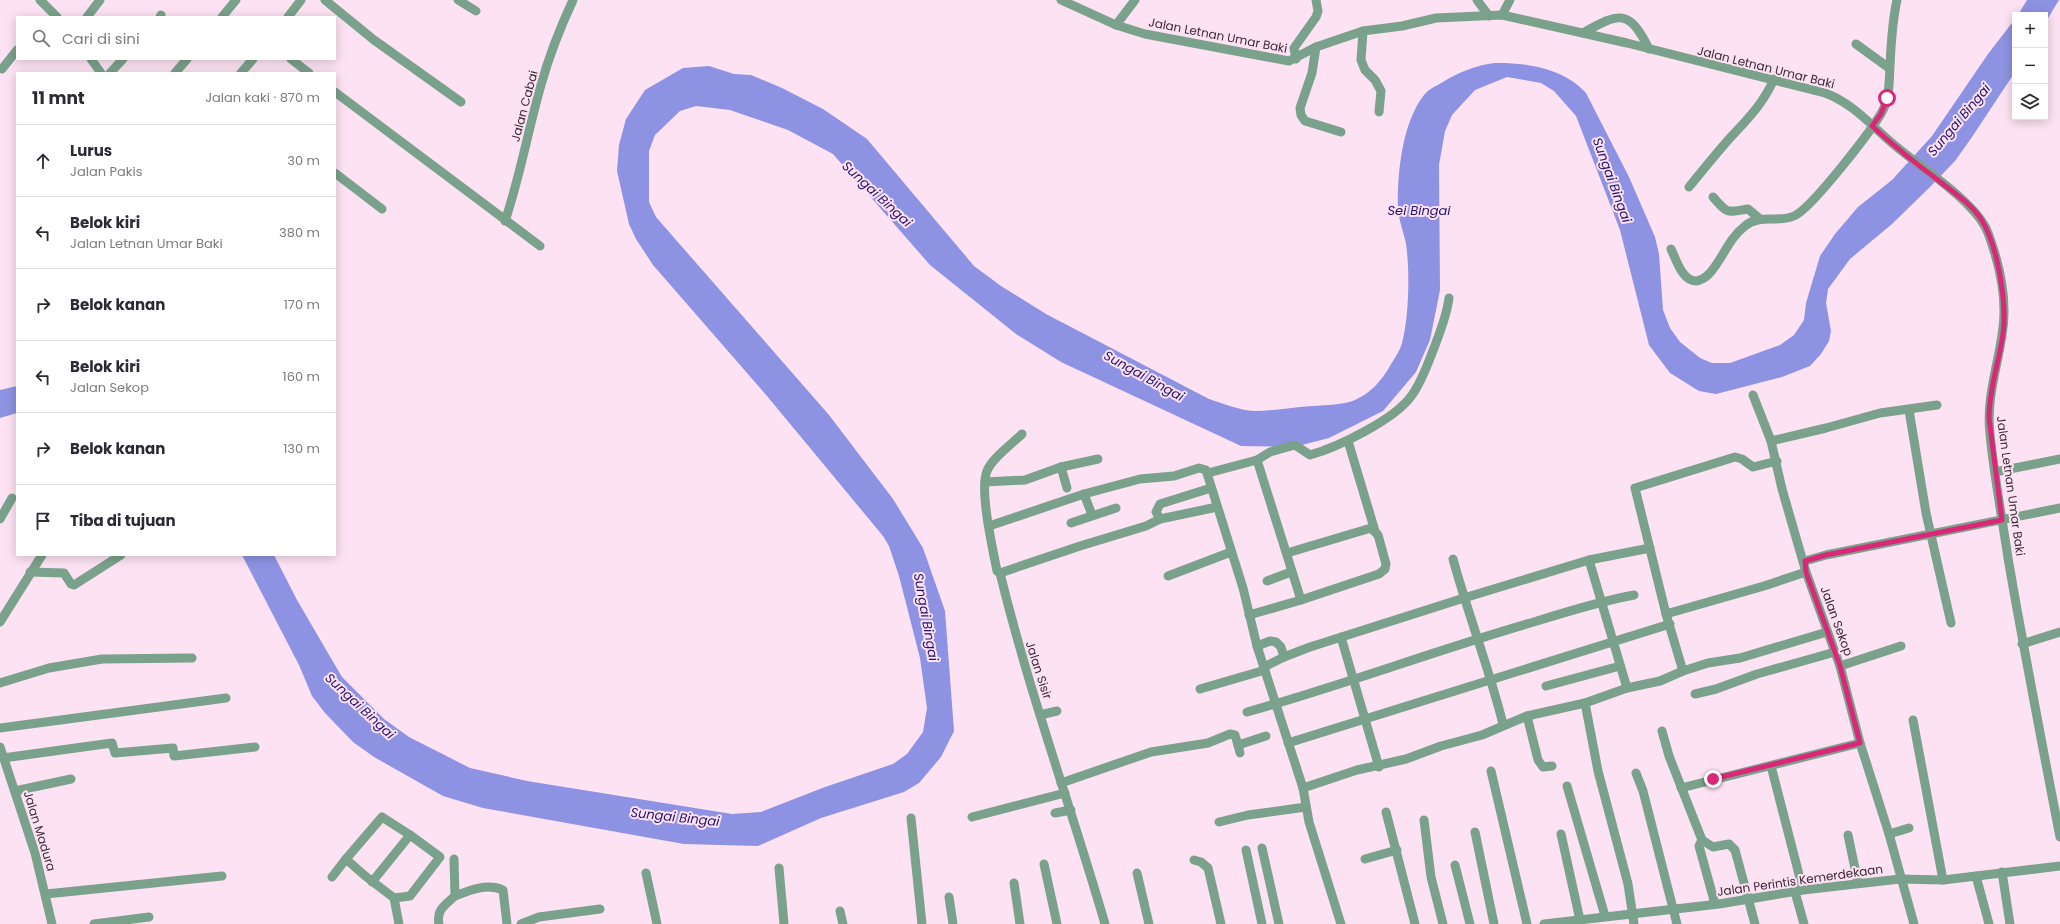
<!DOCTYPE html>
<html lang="id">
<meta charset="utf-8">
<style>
body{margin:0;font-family:Poppins,sans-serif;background:#f2f2f3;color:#2b2b33}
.controls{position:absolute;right:12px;top:12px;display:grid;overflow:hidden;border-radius:0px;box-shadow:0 2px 10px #0003}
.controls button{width:36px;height:36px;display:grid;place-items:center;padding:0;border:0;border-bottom:1px solid #e1e1e2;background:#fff;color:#2b2b33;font:20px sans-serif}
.stop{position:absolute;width:12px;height:12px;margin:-9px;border:3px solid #db2777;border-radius:50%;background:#fff}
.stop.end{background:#db2777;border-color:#fff;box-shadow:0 1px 4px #0008}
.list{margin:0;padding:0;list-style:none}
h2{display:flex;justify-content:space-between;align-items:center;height:52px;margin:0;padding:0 16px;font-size:17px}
h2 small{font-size:13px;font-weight:400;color:#7c7c81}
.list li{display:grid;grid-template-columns:26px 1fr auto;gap:12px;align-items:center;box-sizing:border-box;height:72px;padding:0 16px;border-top:1px solid #e1e1e2}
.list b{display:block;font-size:15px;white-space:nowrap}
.list p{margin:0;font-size:13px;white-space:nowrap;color:#7c7c81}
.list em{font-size:13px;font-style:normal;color:#7c7c81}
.icon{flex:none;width:22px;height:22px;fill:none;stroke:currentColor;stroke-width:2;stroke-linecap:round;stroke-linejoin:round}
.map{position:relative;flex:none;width:2060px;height:924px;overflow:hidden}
.search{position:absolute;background:#fff;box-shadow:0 2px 10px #0003;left:16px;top:16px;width:320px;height:44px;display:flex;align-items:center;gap:10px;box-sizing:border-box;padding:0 14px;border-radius:0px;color:#7c7c81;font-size:15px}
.panel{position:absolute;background:#fff;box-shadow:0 2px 10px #0003;left:16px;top:72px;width:320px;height:484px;border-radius:0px}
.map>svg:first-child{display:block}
.water{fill:#8e92e2}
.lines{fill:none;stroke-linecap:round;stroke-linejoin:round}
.minor{stroke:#7aa18c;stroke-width:9}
.route{stroke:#db2777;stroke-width:5}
.labels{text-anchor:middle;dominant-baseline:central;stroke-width:4;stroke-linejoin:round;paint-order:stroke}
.street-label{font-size:12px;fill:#3b2a35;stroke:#fce2f2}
.water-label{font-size:13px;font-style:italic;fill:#24126e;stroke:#fce2f2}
</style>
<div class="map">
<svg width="2060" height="924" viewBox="0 0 2060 924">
<rect width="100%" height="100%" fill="#fce2f2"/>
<g class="water">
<path d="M2027 0H2059L2045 23V15H2018Z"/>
<path d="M2015 19V72L1972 137 1955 161 1930 187 1892 224 1850 259 1828 289 1826 303 1831 331 1829 341 1821 354 1810 366 1782 377 1716 394 1699 391 1670 373 1649 345 1620 230 1576 116 1554 91 1541 83 1507 77 1475 90 1452 115 1445 131 1439 165 1440 290 1430 340 1416 372 1383 411 1329 438 1294 447 1241 446 1061 362 1016 334 930 265 833 154 788 130 730 110 696 106 680 111 655 135 649 151V202L656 217 829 415 893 499 923 548 945 611 954 731 941 757 919 783 904 792 821 818 758 846 684 844 483 808 443 796 374 757 353 742 325 713 312 696 299 665 242 555H274L297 600 342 677 384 719 409 737 470 768 527 781 732 814 761 812 825 787 893 764 907 754 923 732 927 708 920 658 899 576 889 546 883 536 767 396 653 265 636 239 629 224 617 171 619 145 626 119 645 90 683 68 709 66 734 74 751 75 782 88 823 109 867 139 974 266 1001 286 1046 314 1209 399C1224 404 1239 410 1254 411 1273 411 1293 407 1313 406 1326 405 1343 405 1355 400 1371 393 1382 380 1390 366 1394 359 1400 351 1402 343 1409 317 1410 271 1406 244 1404 233 1399 221 1398 209 1397 174 1402 123 1424 95 1429 89 1436 86 1443 82 1457 73 1481 63 1498 63 1529 63 1564 69 1586 93L1629 177 1655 237 1659 254 1663 310 1670 328 1680 342 1700 358 1712 363H1730L1780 345 1794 335 1804 320 1806 303 1820 256 1835 234 1858 207 1892 180 1932 136 1988 54Z"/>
<path d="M17 386V413L0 418V390Z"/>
</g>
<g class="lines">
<g class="minor">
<path d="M40 0 57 17"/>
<path d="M325 0 374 40 461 102"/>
<path d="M458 0 476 11"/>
<path d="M1061 0 1116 25 1145 34 1289 61 1316 47 1363 31 1402 26 1436 18 1502 15 1627 43 1825 93C1855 104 1873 128 1898 148 1921 167 1948 184 1969 206 1977 214 1984 222 1988 233 2000 265 2008 301 2002 335 1997 369 1986 400 1990 434 1994 476 2002 517 2008 558 2024 651 2042 744 2060 837"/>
<path d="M1477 0 1489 16"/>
<path d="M1502 15 1510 0"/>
<path d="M87 17 100 0"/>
<path d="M160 17 161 15"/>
<path d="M222 17 236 0"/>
<path d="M288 17 301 0"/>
<path d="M1116 25 1135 0"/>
<path d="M1363 31 1361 60 1365 70 1375 80 1381 91 1379 112"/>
<path d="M1583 33C1620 12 1629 9 1649 49"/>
<path d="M1856 44 1889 68"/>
<path d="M1316 47 1312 73 1300 108 1301 115 1305 121 1341 132"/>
<path d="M91 59 101 73"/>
<path d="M291 59 309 73"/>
<path d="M1296 59 1294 48 1316 17 1318 11 1316 0"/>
<path d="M2 69 17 50"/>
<path d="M110 73 123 59"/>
<path d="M175 73 187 59"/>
<path d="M241 73 253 59"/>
<path d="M335 92 540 246"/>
<path d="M335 173 382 209"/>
<path d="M1689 187C1702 171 1715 155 1729 139 1747 120 1763 104 1774 79"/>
<path d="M1713 197C1728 215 1728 212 1748 209L1760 219"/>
<path d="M505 221C520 177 528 130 541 85 549 56 560 28 573 0"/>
<path d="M1671 249C1676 259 1682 281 1696 281 1700 281 1706 277 1709 274 1723 259 1728 239 1745 226 1759 214 1778 223 1794 216 1811 209 1875 127 1884 108 1890 96 1889 79 1890 66 1891 44 1892 22 1897 0"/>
<path d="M1753 395 1771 441 1782 489 1806 572 1840 666 1860 743 1889 834 1914 924"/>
<path d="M1909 410 1926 513 1951 623"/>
<path d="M1022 434C1013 443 991 459 987 471 979 490 993 550 997 571L1000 573C1029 692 1071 807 1105 924"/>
<path d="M1348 441 1375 531"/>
<path d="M1771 441 1826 428 1880 413 1937 405"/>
<path d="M1257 460 1301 600"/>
<path d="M1061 467 1098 459"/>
<path d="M1995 472 2060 459"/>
<path d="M1208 473 1257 460 1270 452 1295 445 1310 455C1338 447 1396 419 1412 395 1422 381 1428 363 1434 348 1440 332 1447 315 1449 298"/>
<path d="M985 482 1025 480 1061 467 1067 488"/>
<path d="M1084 494 1092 515"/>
<path d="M0 519 12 498"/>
<path d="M1160 519 1156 512 1160 504 1211 488"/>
<path d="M1071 523 1116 508"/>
<path d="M989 526 1084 494 1140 479 1174 476 1199 468 1206 470 1243 588 1257 646 1303 788 1309 822 1341 924"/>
<path d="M1453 559C1468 614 1489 668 1503 724"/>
<path d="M1589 560 1627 688"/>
<path d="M1805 561 1826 555 2060 508"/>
<path d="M30 572 64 573 71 584 74 585 121 555"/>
<path d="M1000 573 1080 546 1146 526 1160 519 1217 507"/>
<path d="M1168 576 1231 552"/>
<path d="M1267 581 1291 572"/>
<path d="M1666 614 1764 586 1806 572"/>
<path d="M1249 615 1301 600 1379 574 1385 569 1386 564 1378 535 1371 528 1287 553"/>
<path d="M0 622 42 555"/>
<path d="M1341 637 1379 767"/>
<path d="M2022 644 2060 632"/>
<path d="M1257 646 1270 641 1276 642 1281 647 1284 657"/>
<path d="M1840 666 1901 646"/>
<path d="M1264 667 1284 657 1310 647 1464 598 1589 560 1650 548"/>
<path d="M1683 671 1666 614 1635 488 1735 457 1742 459 1753 467 1777 461"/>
<path d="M0 683 49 668 102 659 192 658"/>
<path d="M1546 686 1620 666"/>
<path d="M1200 689 1265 670"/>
<path d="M1695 694 1716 689 1757 674 1835 652"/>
<path d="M1585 703 1598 771 1628 884 1634 924"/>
<path d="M1247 712C1344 685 1439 649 1537 621 1569 611 1601 601 1634 595"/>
<path d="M1040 715 1057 711"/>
<path d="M1527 716 1538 760 1543 767 1552 766"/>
<path d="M1913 720 1943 880"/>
<path d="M0 728 226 698"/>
<path d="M1662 731 1669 756 1702 840 1713 847 1729 844 1735 850 1755 924"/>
<path d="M1288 743 1670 624"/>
<path d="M0 747 35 853 52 924"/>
<path d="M1240 753 1238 745 1266 736"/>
<path d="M3 758 112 743 115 753 173 748 174 756 255 747"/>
<path d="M1771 766 1803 890"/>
<path d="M1491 771 1527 924"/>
<path d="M1636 773 1643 791 1677 924"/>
<path d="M1061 783 1151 752 1208 743 1230 734 1235 735 1238 745"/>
<path d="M1567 786 1605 916"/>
<path d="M1303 788 1357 770 1406 759 1441 746 1482 735 1527 716 1585 703 1627 688 1660 681 1683 671 1708 663 1740 658 1827 632"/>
<path d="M1681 788 1860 743"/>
<path d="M15 791 71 779"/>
<path d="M1386 812 1415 924"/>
<path d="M1055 813 1071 810"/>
<path d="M972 817 1065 793"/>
<path d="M911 818 922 924"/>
<path d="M1424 820 1431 877 1443 924"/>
<path d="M1219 822 1248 815 1306 807"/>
<path d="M1475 832 1494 924"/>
<path d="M1561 834 1580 920"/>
<path d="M1889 834 1909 828"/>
<path d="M1848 835 1858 883"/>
<path d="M1702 840 1699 846 1715 904"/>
<path d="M1262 848 1279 924"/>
<path d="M1246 850 1262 924"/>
<path d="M346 859 382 817 410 835 372 882"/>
<path d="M454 859 455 896C470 890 487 883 503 890L507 924"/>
<path d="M1365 859 1397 850"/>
<path d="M1194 860 1201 862 1208 868 1221 924"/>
<path d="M1044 864 1057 924"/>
<path d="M1455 865 1470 924"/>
<path d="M779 868 784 924"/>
<path d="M2002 872 2010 924"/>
<path d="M646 873 657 924"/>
<path d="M1137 873 1149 924"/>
<path d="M1976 876 1989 924"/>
<path d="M332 877 346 859 364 875 394 898 399 924"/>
<path d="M1014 883 1020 924"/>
<path d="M1795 892 1804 924"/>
<path d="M46 894 222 876"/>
<path d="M949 897 953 924"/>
<path d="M394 898 410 896 440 857 410 835"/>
<path d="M840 911 843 924"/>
<path d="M94 924 149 917"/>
<path d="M439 924C436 910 445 905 455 896"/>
<path d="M521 924 539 917 600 909"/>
<path d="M1544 924 1719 904 1803 890 1900 879 1943 880 2060 866"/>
</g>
</g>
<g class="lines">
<path class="route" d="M1713 779 1860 743 1840 666 1806 572 1805 561 1826 555 2002 520 1989 418C1989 389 1999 362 2003 334 2007 302 1998 246 1981 219 1970 203 1953 192 1938 180 1915 163 1893 145 1872 126L1881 114 1887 98"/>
</g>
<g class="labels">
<g class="street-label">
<text transform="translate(1218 35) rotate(11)">Jalan Letnan Umar Baki</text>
<text transform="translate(1766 67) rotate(14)">Jalan Letnan Umar Baki</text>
<text transform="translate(524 106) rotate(-75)">Jalan Cabai</text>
<text transform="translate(2011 486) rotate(82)">Jalan Letnan Umar Baki</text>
<text transform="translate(1837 621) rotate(70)">Jalan Sekop</text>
<text transform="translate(1039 670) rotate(72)">Jalan Sisir</text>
<text transform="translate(40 831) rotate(73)">Jalan Madura</text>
<text transform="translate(1800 880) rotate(-8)">Jalan Perintis Kemerdekaan</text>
</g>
<g class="water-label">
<text transform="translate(1959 120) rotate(-50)">Sungai Bingai</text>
<text transform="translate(1612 180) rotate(70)">Sungai Bingai</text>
<text transform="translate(877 194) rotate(43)">Sungai Bingai</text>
<text x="1419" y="210">Sei Bingai</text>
<text transform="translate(1144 376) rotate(29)">Sungai Bingai</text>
<text transform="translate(926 617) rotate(80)">Sungai Bingai</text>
<text transform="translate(360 706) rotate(43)">Sungai Bingai</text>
<text transform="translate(675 817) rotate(6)">Sungai Bingai</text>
</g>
</g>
</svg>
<div class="controls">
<button>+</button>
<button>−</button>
<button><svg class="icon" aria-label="layers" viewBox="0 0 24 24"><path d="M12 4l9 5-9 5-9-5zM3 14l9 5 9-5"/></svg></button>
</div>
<div class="stop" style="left:1887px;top:98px"></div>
<div class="stop end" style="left:1713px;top:779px"></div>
<div class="search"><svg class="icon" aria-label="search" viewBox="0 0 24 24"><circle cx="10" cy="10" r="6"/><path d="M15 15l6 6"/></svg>Cari di sini</div>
<section class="panel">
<h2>11 mnt<small>Jalan kaki · 870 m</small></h2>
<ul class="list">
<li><svg class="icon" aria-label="ahead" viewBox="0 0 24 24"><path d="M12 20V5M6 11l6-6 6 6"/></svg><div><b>Lurus</b><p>Jalan Pakis</p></div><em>30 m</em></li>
<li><svg class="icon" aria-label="left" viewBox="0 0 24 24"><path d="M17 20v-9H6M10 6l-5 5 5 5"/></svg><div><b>Belok kiri</b><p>Jalan Letnan Umar Baki</p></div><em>380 m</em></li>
<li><svg class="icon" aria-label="right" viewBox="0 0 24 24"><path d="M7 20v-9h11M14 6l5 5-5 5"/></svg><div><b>Belok kanan</b></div><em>170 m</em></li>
<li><svg class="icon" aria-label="left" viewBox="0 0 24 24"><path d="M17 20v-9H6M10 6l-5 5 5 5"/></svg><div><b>Belok kiri</b><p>Jalan Sekop</p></div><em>160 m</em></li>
<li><svg class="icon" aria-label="right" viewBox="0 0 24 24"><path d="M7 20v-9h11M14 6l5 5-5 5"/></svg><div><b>Belok kanan</b></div><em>130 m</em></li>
<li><svg class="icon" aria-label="arrive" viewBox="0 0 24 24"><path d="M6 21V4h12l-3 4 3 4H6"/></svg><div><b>Tiba di tujuan</b></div></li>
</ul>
</section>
</div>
